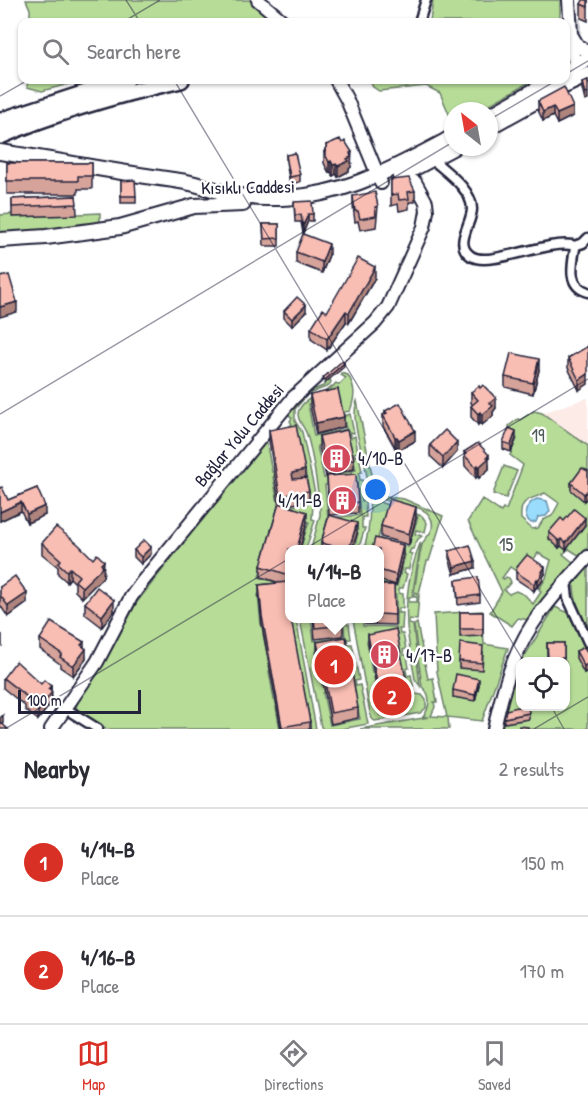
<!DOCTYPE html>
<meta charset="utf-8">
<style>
body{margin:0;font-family:"Patrick Hand",sans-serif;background:#f2f2f3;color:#2b2b33}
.controls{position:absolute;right:18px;bottom:18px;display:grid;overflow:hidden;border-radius:12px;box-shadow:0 2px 4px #0004}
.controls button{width:54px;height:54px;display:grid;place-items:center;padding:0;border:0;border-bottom:2px solid #e1e1e2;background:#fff;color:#2b2b33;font:30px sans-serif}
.compass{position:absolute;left:444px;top:102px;width:54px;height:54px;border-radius:50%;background:#fff;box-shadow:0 2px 4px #0004;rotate:329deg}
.scale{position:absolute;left:18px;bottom:15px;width:123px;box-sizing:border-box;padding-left:6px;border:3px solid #22223b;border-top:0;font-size:16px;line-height:21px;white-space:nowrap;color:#22223b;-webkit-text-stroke:4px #fff;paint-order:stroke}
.you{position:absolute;left:376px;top:490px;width:21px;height:21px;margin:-15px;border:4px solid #fff;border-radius:50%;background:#1a73e8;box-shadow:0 0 0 9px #1a73e833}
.badge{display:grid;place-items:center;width:39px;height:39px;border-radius:50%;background:#d93025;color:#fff;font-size:20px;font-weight:700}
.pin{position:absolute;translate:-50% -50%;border:3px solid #fff;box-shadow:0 2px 6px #0006}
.popup{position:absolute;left:285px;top:545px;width:99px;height:78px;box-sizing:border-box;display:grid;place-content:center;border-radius:12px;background:#fff;filter:drop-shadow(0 2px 4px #0005);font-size:20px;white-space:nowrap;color:#7c7c81}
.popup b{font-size:22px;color:#2b2b33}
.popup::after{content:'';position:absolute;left:50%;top:100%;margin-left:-12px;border:12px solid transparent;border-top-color:#fff}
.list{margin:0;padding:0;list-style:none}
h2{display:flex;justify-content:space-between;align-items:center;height:78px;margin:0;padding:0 24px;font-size:26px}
h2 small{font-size:20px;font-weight:400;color:#7c7c81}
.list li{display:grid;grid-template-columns:39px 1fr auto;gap:18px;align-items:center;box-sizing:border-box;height:108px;padding:0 24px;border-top:2px solid #e1e1e2}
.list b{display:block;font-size:22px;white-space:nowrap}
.list p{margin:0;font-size:20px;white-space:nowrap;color:#7c7c81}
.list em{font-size:20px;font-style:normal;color:#7c7c81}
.icon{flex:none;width:33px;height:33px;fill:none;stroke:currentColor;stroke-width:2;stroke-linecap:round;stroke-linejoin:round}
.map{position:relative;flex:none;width:588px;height:729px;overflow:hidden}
.search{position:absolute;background:#fff;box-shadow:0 2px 4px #0004;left:18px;right:18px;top:18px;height:66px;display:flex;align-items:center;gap:15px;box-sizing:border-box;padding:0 21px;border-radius:12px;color:#7c7c81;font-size:22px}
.sheet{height:294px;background:#fff}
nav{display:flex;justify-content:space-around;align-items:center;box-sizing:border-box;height:84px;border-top:2px solid #e1e1e2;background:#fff;font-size:16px;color:#7c7c81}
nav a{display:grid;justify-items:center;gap:3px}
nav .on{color:#d93025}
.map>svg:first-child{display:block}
.built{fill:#fdebe8}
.green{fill:#b6dc98;stroke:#6c7f6a;stroke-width:1.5;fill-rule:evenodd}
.water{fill:#99dcfb;stroke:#6992ae;stroke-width:1.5}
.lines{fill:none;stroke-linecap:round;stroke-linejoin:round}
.highway-tunnel{stroke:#d3d3d8;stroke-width:15;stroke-dasharray:15 8;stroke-linecap:butt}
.street-casing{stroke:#22223b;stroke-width:13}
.secondary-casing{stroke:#22223b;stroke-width:16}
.primary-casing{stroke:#22223b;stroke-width:18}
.highway-casing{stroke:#22223b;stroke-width:20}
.street{stroke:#fff;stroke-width:8}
.secondary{stroke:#fff;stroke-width:12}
.primary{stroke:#fff;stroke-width:14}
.highway{stroke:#fff;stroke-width:15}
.wall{fill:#d5a39a;stroke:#22223b;stroke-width:1.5}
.shaded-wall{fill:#ae847d;stroke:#22223b;stroke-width:1.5}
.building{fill:#f8bdb3;stroke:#22223b;stroke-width:1.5}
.ticks{fill:none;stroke:#22223b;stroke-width:1.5;stroke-opacity:0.45}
.labels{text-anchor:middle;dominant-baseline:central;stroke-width:5;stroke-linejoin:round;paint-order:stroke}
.street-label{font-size:18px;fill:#22223b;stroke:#fff}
.park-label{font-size:18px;fill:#4e5a57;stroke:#fff}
.poi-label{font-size:18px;fill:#22223b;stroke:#fff;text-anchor:start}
</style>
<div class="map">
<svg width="588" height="729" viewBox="0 0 588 729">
<rect width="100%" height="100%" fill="#fff"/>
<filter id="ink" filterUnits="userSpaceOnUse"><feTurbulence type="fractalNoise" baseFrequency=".0167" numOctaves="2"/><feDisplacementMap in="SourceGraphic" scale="12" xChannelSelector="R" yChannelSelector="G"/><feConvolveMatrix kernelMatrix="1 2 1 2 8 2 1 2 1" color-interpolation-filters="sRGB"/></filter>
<g filter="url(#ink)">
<path class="built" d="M588 398V446L542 413 587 398Z"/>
<g class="green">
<path d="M26 0H249L276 22H30V9Z"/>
<path d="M433 0H560V22H427L430 21Z"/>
<path d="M28 80H84L42 91 27 87Z"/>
<path d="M370 80H533L478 111H453V123L440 93 426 86 379 91 373 87Z"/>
<path d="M100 213V223L0 234V215L12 214 13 217Z"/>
<path d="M341 373 348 375C356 388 355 397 350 411L344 412 345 416 350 414 354 433 349 432 351 438 355 436 358 452 354 453 355 456 359 455 362 472 359 473 360 480H363L364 496 361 497 362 501H365L366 517H362V528H365L359 547 356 546 354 549 358 533 329 524 321 549H311L320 515V505C316 482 314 458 307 435 305 427 295 419 299 410 306 394 327 396 336 383L339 385 346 378 341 375ZM339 397 346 429 314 436 308 404ZM348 438 356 470 324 478 317 446ZM357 482 360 515 328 518 325 485Z"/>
<path d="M330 379 331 382 329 386 308 394 295 409V421L302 432 316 498 317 504 313 505 312 519 315 520 306 549H300L309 522 278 512 289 550 268 547 259 577 289 587V598L288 591 258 595 261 625 291 622V619H296L316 729H310L305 702 276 707 280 729H106L79 712 76 707 78 702 108 656 137 602 275 427C280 431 288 429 292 424L290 421 292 418 287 413 310 389 313 390 323 386ZM297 434 303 466 272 472 266 440ZM305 471 311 503 279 508 273 477ZM292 628 269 663 263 634ZM299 666 304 695 274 700 269 671Z"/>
<path d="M357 401 377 499 382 503 422 516 427 523 425 532 416 530 415 534 422 536 418 539 413 549H411L409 553 412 554 409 569H405L404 573 407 574 403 588H399V593L403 594V608H399L398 613H403L402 629H399L400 634H403L406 649 403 650 404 655H407L409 668 406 669 407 676 411 675 415 694 422 695 426 700V708L420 713 375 721 372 719 370 713 353 619H363V626L396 627V595L379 594V582L397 586 405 555 374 547 373 549H364C372 523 371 498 366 471 363 452 350 419 357 401ZM387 508 418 517 408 547 378 538ZM397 636 402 668 372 673 367 641ZM405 676 411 709 380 715 374 683Z"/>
<path d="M534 411 542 413 588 446V547L580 556 569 549 563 554 574 563 529 620 518 618 512 626 490 612 502 592 468 521 482 499 501 512 503 509 506 510 523 465 510 455 517 439 508 434 511 429 509 426 518 419 520 420ZM545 493 559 503 552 516 543 520 538 528 532 529 521 519C519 497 532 500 545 493ZM538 553 551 560 546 578 539 589 541 592 533 604 525 595 516 591 509 594 504 590 511 582 509 578 506 577 504 579 502 578 510 567 516 571 532 562Z"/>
<path d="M504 466 517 471 506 498 493 494Z"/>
<path d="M383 494 387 497 404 499 443 516 429 561H427L419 593 414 592C417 577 418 560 422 545 424 538 430 536 432 529 437 504 398 504 384 500L380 496Z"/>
<path d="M421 542 412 597H409V602H417V597H414V594L419 595 417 620 409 619V624L413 625 420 686 415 679C408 641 402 611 411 573 414 562 416 552 421 542Z"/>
<path d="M588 567V629C581 614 574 601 574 584Z"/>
<path d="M555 607 569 613 588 653V729H503V726L500 724 513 679 520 662V706H566V662H521Z"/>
<path d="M482 611 484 644 508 648 482 721 448 717 449 729H360L429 717H423C430 708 432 694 422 687L414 625 417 623 428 679 433 678 437 702H434L435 707 431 716 447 717 437 672 434 614Z"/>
<path d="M300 619H311L314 641 345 637 343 619H349H344L345 624H349L351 639H347L348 644H352L355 659 351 660 352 665 356 664 359 680 355 681 356 686 360 685 368 724 341 729H323L321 727ZM347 646 353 679 322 685 316 652ZM353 687 360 719 330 725 323 693Z"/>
</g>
<path class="water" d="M537 499 547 501 550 511 546 516 538 517 536 522 531 523C521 515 526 504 537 499Z"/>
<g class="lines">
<g class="highway-tunnel">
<path d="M566 26 588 25"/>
<path d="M566 41 588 39"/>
</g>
<defs>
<g id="street">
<path d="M419 22 426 0"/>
<path d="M432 159C446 172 472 189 472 209 472 224 453 244 471 256 489 268 546 240 572 245L575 248C572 266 567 286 588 292"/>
<path d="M574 246 583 243 588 238"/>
<path d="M566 582 568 598 588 642"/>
<path d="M66 709 98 729"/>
</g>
<g id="secondary">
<path d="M258 0 284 22"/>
<path d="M569 0 572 52 576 66"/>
<path d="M572 36 578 46 588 52"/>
<path d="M336 80 347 100 381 183"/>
<path d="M51 729 97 662 131 597 142 582 293 398 375 323 388 307 424 227 427 211 426 202 415 182 399 176"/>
<path d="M494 729C502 693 512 656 532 625 548 600 569 579 588 557"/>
</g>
<g id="primary">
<path d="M566 72 588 58"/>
<path d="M489 116 553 80"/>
<path d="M489 127 558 89 588 75"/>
<path d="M0 152C60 161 120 173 180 181 197 183 213 190 229 194 250 199 284 199 306 196 360 188 406 162 453 137"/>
<path d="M407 172 454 147"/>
<path d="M0 240 46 237 120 227 194 206 243 204"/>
</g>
<g id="highway">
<path d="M0 121 126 80"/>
<path d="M0 136C58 111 119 94 181 80"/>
</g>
</defs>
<use href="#street" class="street-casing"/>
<use href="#secondary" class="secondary-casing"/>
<use href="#primary" class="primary-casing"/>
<use href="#highway" class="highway-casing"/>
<use href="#street" class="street"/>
<use href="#secondary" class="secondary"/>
<use href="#primary" class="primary"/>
<use href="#highway" class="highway"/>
</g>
<g class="wall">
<path d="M588 0V21L581 18V4Z"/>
<path d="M588 80 585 101 582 89V82Z"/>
<path d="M538 101 573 116 557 124 553 116 543 121 538 110Z"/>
<path d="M326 145 352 163H351V167L349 169V171L338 177 336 174 333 176 331 172 329 173 324 163V152L325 149 326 148Z"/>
<path d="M286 155 300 175V182L290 184 286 162Z"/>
<path d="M7 163H92V189H78V194H7Z"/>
<path d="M391 180 415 191V202H409V209L399 211 398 204 391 206Z"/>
<path d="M121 181 136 196V203H121Z"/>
<path d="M76 196 77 215 12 217V199Z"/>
<path d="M353 196 378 206 376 227 360 230 358 221 355 222 353 206Z"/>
<path d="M294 202 313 214V221H308L303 233 301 222H295Z"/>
<path d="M263 224H279V246H264Z"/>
<path d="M296 252 329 255 322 273 296 263Z"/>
<path d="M375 278 349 323 346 322 327 350 311 339V328L327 312Z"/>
<path d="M284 311 306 312 292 326 284 318Z"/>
<path d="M588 346 579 390 568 368V358Z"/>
<path d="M539 370 533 394 505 387V377Z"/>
<path d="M471 392 496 408 493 412V416L482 425 480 423 478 425 471 417V406L473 405 471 403Z"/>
<path d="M310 395 344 427 316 434 310 406Z"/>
<path d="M385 411 415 441 399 450 397 447 395 448 383 426V415L385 414Z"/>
<path d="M269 430 305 478 309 491V501L287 505 307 522 300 549H289V585H288L289 618 310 722V729H281L262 626 259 596V585L280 583 261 577V566L279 503 269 441Z"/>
<path d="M319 436 354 469 326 476 319 447Z"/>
<path d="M516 439 511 452 503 449V442Z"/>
<path d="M430 445 457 452 443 468 430 456Z"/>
<path d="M464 452 489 465V469L479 478 478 476 476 478 465 466Z"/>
<path d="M588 471V497L584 501 571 490V483Z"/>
<path d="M327 476 358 502V513L330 515 357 534 352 549H321V543L329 515Z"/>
<path d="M0 488 8 500 37 488 45 515 27 523 21 511 0 521Z"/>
<path d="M416 518 409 545 381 537V526Z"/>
<path d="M564 521 585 525 566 550 561 546 559 548 549 539V532Z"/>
<path d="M42 543 104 571 103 577 82 598 75 591V583L70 578 67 582 58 574V567L42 554Z"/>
<path d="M379 549 403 556 396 585 379 580Z"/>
<path d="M134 550 151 554 141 564 134 557Z"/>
<path d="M449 551 475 568 454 574 449 558Z"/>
<path d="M516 572 545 574 543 577V580L538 587 537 586 534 591 516 579Z"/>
<path d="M456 580 480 595V602L458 605Z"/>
<path d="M379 585H394L395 625 365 624V618H379Z"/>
<path d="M0 587 27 603 8 617 0 605Z"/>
<path d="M85 603 114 611 102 627 85 614Z"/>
<path d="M460 612H483V636L460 637Z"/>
<path d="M313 618H343V636L315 639Z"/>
<path d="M368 635 410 699V707L381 713 368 643Z"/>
<path d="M40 639 84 647 86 659 73 676 60 667V664L40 649Z"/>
<path d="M317 642 358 708V718L331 724 317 653Z"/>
<rect x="547" y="643" width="17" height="19"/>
<path d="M576 651 588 654V671L584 673 576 658Z"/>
<path d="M483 653 482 670 459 668V661Z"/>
<path d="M3 678 51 686 52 702 38 720 25 710V706L3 688Z"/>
<path d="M479 685 475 701 453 697V690Z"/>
<path d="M529 713V719L504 723V718Z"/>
</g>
<g class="shaded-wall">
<path d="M588 93V100L585 101V94Z"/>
<path d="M553 107V116L543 121V112Z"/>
<path d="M573 107V116L557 124V114Z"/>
<path d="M352 152 351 167 349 169V171L338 177V166L347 159 350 153Z"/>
<path d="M331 161V172L329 173V162Z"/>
<path d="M336 164V174L333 176V165Z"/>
<path d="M308 214V221L303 233V226Z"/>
<path d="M329 244V255L322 273V262Z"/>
<path d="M375 267V278L349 323V313Z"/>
<path d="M17 302V312L0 317V307Z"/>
<path d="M306 305V312L292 326V319Z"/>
<path d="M346 311V322L327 350V339Z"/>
<path d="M539 359V370L533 394V383Z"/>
<path d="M344 363V367L325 383V380Z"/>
<path d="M588 374V384L579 390V380Z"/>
<path d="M496 398V408L493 412V416L482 425V415L490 403Z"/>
<path d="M480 412V423L478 425V414Z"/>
<path d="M344 417V427L316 434V423Z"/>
<path d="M415 431V441L399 450V440Z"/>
<path d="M516 431V439L511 452V445Z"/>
<path d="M395 437H397V447L395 448Z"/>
<path d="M457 442V452L443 468V457Z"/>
<path d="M489 455V469L479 478V467Z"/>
<path d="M354 459V469L326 476V465Z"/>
<path d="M478 465V476L476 478V467Z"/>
<path d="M305 470V481L292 484V473Z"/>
<path d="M588 490V497L584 501V494Z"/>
<path d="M21 502V511L0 521V512Z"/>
<path d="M45 506V515L27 523V514Z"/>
<path d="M416 507V518L409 545V534Z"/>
<path d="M307 512V522L300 549H297Z"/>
<path d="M585 518V525L566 550V543Z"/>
<path d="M357 523V534L352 549H349Z"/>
<path d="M561 539V546L559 548V541Z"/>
<path d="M403 545V556L396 585V575Z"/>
<path d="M151 547V554L141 564V557Z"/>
<path d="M104 561 103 577 82 598V587Z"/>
<path d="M475 561V568L454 574V567Z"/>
<path d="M545 567V574L543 577V580L538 587V580Z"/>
<path d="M70 568V578L67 582V571Z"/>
<path d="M537 579V586L534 591V584Z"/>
<path d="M27 593V603L8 617V606Z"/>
<path d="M114 600V611L102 627V616Z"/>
<path d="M2 635V646H0V636Z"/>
<path d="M84 642V651L86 649V659L73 676V666L81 645Z"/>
<path d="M588 664V671L584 673V666Z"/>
<path d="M479 679V685L475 701V695Z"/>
<path d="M51 686 52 702 38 720V710Z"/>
<path d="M3 715V726L0 729V718Z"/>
</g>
<g class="building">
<path d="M583 0H588V7L581 4Z"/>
<path d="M588 80V93L585 94 582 82Z"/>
<path d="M564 87 573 107 557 114 553 107 543 112 538 101Z"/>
<path d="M340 139 342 143 345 141 352 152 350 153 351 157 347 159 349 161 338 166 336 164 333 165 331 161 329 162 324 152H326L325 149 327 147 326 145Z"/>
<path d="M295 153 300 175 290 177 286 155Z"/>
<path d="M7 163H92V176H78V181H7Z"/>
<path d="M409 178 415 191 408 192 409 199 399 200 398 194 391 195V180Z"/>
<path d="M135 180 136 196H121V181Z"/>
<path d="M375 192 378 206 375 207 376 216 360 219 358 211H355L353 196Z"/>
<path d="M76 196 77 204 12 207V199Z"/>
<path d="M312 201 313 214H308L303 226 301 215H295L294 202Z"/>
<path d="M263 224H279V238L264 239Z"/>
<path d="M303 234 329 244 322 262 296 252Z"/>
<path d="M358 258 375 267 349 313 346 311 327 339 311 328 323 309 327 312Z"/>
<path d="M9 275 17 302 0 307V277Z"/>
<path d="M297 297 306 305 292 319 284 311Z"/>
<path d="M588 346V374L579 380 568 358Z"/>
<path d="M511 353 539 359 533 383 505 377Z"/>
<path d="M342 361 344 363 325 380 323 378Z"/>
<path d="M483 385 496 398 490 403 493 406 482 415 480 412 478 414 471 406 478 400 471 392 479 386 480 388Z"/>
<path d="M338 389 344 417 316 423 310 395Z"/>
<path d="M400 403 415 431 399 440 397 437H395L383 415 387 413 385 411Z"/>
<path d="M296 425 305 470 292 473 293 479 306 478 309 491 280 496 269 430Z"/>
<path d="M509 428 516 431 511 445 503 442Z"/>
<path d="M347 430 354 459 326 465 319 436Z"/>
<path d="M445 430 457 442 443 457 430 445Z"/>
<path d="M478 443 489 455 487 457 489 458 479 467 478 465 476 467 465 456 466 454 464 452Z"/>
<path d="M582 468 588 471V490L584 494 571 483Z"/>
<path d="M356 474 358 502 329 505 327 476Z"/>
<path d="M2 487 8 500 37 488 45 506 27 514 21 502 0 512V488Z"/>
<path d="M389 499 416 507 409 534 381 526Z"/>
<path d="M279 503 307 512 297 549H289V575L261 566Z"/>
<path d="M574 509 585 518 566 543 561 539 559 541 549 532 561 518 564 521Z"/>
<path d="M329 515 357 523 349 549H345L321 543Z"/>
<path d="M56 527 78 544 93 559 97 554 104 561 101 564 103 567 82 587 75 581 79 576 70 568 67 571 58 563 61 560 42 543Z"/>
<path d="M375 538 403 545 396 575 379 570V549H372Z"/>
<path d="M144 540 151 547 141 557 134 550Z"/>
<path d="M470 545 475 561 454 567 449 551Z"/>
<path d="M527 555 545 567 542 572 543 573 538 580 537 579 534 584 516 572 517 567Z"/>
<path d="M15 576 27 593 8 606 0 595V587Z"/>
<path d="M478 577 480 595 458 598 456 580Z"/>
<path d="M287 582 289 602V618H291L310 722 282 727 262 616 259 585Z"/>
<path d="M379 585H394L395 615 379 614Z"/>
<path d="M97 587 114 600 102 616 85 603Z"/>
<rect x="460" y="612" width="23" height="17"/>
<path d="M314 618H343V625L315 628Z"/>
<path d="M51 622 84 642 81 645 86 649 73 666 60 657 62 654 40 639Z"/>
<path d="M396 629 410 699 381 704 368 635Z"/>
<path d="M346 637 358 708 331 713 317 642Z"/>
<path d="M460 643 483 646 482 663 459 661Z"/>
<path d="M547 643H564V658H548Z"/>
<path d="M584 647 588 654V664L584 666 576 651Z"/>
<path d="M16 661 41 684 44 680 51 686 48 689 52 692 38 710 25 700 27 697 3 678Z"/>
<path d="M456 674 479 679 475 695 453 690Z"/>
<path d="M521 706H528L529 713 504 718 506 710Z"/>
<path d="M0 722 8 729H0Z"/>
<path d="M519 726 528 727V729H519Z"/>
</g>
</g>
<path class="ticks" d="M126 0 140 22M123 22 160 0M566 74 588 61M174 80 524 662M0 96 28 80M489 120 557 80M0 414 453 142M551 706 564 729M5 729 588 379M534 729 588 697"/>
<defs>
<symbol id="building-disc" viewBox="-11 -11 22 22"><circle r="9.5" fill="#d1495b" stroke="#fff"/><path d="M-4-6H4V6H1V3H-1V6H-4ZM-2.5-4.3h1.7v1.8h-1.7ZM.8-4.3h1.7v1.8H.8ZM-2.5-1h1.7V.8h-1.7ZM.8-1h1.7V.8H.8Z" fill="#fff"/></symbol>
</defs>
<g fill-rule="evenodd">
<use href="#building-disc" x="320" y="442" width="33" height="33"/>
<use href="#building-disc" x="326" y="484" width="33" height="33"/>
<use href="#building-disc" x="368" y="638" width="33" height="33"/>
</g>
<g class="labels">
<g class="street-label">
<text transform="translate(248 187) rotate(-1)">Kısıklı Caddesi</text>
<text transform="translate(239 435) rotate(-50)">Bağlar Yolu Caddesi</text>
</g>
<g class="park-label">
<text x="538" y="435">19</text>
<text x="506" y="544">15</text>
</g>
<g class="poi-label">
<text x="358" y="458">4/10-B</text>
<text x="322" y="500" text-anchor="end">4/11-B</text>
<text x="406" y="655">4/17-B</text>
</g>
</g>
</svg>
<div class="controls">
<button><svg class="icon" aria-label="locate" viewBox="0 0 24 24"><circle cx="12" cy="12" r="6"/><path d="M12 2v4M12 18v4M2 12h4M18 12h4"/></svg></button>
</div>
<svg class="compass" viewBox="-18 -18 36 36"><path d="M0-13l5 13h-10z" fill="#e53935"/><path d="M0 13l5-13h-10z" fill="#7c7c81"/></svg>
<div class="scale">100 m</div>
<div class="you"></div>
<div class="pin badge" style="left:334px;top:665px">1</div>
<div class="popup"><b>4/14-B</b>Place</div>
<div class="pin badge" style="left:392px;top:696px">2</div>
<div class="search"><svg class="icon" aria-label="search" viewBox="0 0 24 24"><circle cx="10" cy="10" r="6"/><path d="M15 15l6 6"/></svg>Search here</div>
</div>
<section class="sheet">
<h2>Nearby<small>2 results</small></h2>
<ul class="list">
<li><span class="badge">1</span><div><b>4/14-B</b><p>Place</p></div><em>150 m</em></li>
<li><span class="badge">2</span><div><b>4/16-B</b><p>Place</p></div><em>170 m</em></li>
</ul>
</section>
<nav>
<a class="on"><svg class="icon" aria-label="map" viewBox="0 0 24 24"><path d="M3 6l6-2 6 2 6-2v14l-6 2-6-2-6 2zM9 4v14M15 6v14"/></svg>Map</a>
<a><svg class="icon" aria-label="directions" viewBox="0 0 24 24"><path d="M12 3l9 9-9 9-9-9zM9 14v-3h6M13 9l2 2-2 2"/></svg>Directions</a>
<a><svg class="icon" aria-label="saved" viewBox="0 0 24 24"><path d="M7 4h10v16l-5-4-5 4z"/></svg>Saved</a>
</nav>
